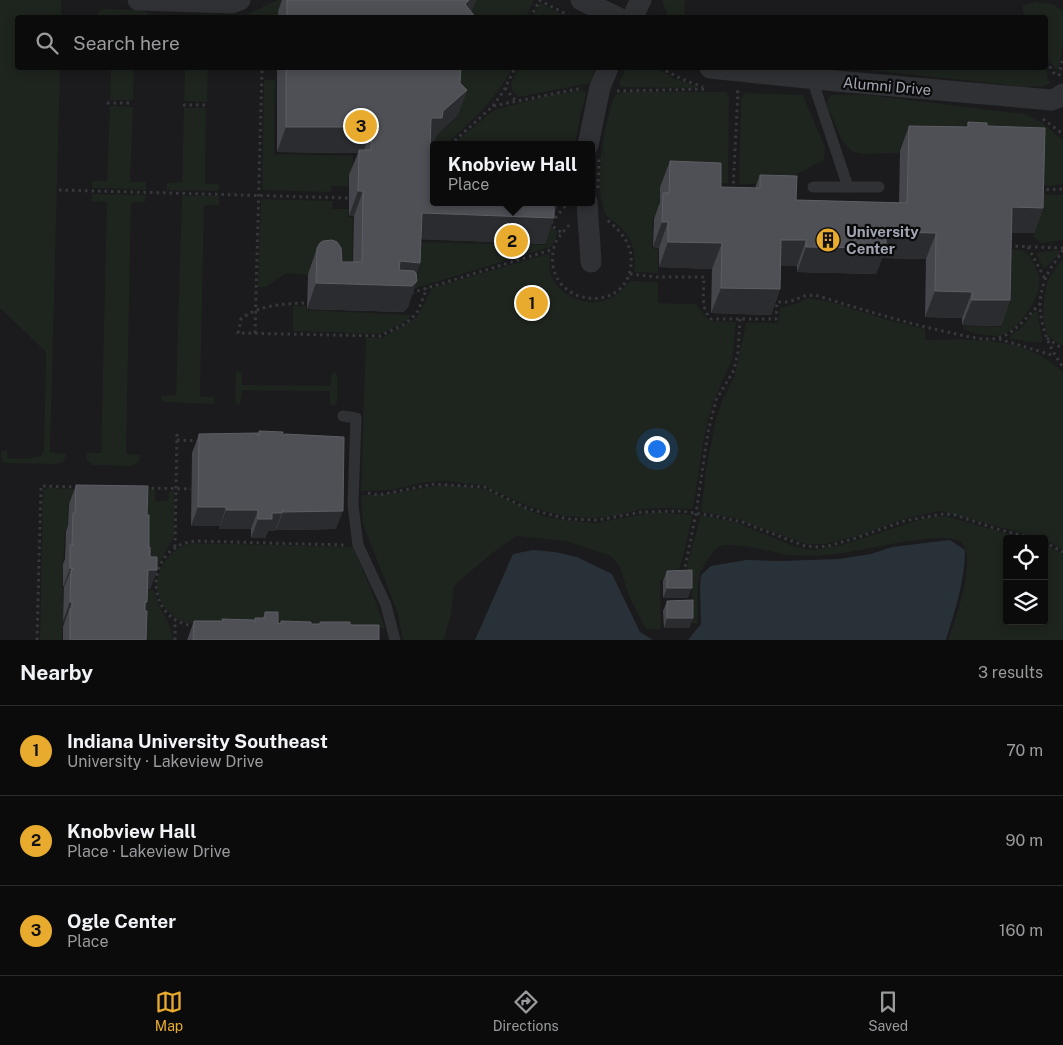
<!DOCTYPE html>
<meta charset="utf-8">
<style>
body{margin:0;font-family:"Public Sans",sans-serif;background:#19191a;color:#f1f3f6}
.controls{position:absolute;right:15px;bottom:15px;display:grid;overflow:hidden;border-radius:5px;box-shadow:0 2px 12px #0003}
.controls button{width:45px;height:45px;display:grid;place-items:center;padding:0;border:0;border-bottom:1px solid #2b2b2d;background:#0b0b0c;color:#f1f3f6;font:25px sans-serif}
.you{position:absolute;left:656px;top:448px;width:18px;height:18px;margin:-12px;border:4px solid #fff;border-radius:50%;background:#1a73e8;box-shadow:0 0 0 8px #1a73e833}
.badge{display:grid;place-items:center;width:32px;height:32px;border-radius:50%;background:#e9ab2e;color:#111;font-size:16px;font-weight:700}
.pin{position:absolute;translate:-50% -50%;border:2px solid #fff;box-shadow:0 1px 5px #0006}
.popup{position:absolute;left:430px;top:141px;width:165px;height:65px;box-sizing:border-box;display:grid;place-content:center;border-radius:5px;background:#0b0b0c;filter:drop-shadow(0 1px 4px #0005);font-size:16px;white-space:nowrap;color:#9a9b9d}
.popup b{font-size:19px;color:#f1f3f6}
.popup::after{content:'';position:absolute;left:50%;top:100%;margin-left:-10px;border:10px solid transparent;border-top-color:#0b0b0c}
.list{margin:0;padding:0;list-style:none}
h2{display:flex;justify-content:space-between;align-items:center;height:65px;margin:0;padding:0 20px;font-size:21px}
h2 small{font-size:16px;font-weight:400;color:#9a9b9d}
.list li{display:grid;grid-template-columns:32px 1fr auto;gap:15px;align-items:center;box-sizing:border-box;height:90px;padding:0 20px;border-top:1px solid #2b2b2d}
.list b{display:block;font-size:19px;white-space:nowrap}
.list p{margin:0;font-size:16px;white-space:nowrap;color:#9a9b9d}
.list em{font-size:16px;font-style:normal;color:#9a9b9d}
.icon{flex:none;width:28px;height:28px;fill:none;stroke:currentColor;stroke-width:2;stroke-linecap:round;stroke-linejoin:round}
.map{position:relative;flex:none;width:1063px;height:640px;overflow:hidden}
.search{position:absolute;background:#0b0b0c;box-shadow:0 2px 12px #0003;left:15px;right:15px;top:15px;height:55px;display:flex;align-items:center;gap:12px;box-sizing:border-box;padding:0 18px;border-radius:5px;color:#9a9b9d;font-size:19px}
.sheet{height:335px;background:#0b0b0c}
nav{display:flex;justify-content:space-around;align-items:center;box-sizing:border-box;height:70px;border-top:1px solid #2b2b2d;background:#0b0b0c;font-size:14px;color:#9a9b9d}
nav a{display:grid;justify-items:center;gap:2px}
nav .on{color:#e9ab2e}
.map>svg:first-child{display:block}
.built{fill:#1b1b1d;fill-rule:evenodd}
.green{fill:#1e241e}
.water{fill:#293138}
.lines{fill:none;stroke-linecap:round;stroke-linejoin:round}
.path{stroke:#36383c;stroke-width:3;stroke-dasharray:2.5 4;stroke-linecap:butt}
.lane{stroke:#303135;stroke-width:11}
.street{stroke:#303135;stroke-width:21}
.wall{fill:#45464b}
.shaded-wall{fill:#2b2c2f}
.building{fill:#4f5056;stroke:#5c5e64}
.labels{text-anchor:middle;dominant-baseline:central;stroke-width:4.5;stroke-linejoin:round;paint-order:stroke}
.street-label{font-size:15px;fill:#a1a5b1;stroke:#0a0a0b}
.poi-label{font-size:15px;font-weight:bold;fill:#a1a5b1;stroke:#0a0a0b;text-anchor:start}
</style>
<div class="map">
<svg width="1063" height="640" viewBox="0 0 1063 640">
<rect width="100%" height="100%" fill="#0f0f10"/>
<path class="built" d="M0 0H1063V640H0ZM18 18H1046V68H18ZM433 145H591V202H433ZM1007 539H1044V621H1007Z"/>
<g class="green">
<path d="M0 0H61V17L18 18V68H60L50 452 66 454C64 461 63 463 55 464L6 463 2 462 1 451 7 450 8 458 24 459 41 456 44 450 46 352 0 308Z"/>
<path d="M278 0H320L308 11 278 10V17L245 18 251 12Z"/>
<path d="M458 0H534L526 17 468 18Z"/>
<path d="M662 0H685L684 17H668Z"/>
<path d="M1036 2 1052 4 1063 11V41L1059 68 1056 70 1046 55V18L1024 17 1022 6Z"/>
<path d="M540 3 542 4 567 17H533Z"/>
<path d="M102 9 143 10C146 12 150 13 149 18H96L98 12Z"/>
<path d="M111 68H134L133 100H110Z"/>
<path d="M185 68H208L207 102 184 101Z"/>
<path d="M453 68H512C495 101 473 120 445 145H433V152H429L422 144H433L434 136 458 116 452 108Z"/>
<path d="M519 68H596L590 83 519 97 512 90 511 84Z"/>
<path d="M626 68H656L673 78 696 86V88L621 87 619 83Z"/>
<path d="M850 68H1045L1049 75 1046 76 1051 83 1044 86 1026 87Z"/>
<path d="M264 80H275L274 154 353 156V176H348V186H331V192L262 190Z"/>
<path d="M581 90 585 91 586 94 580 116 575 145H452L494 110 546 96Z"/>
<path d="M623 92H726L729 97 728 183H713L712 187 660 186 659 218H653L652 248 658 249V273L634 272C636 251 633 237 616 223 612 220 608 218 605 213 593 186 604 122 615 95Z"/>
<path d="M746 93 803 95 825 148 824 160 789 178 788 184H739L741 98Z"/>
<path d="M833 95H868L1025 114 1043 123 1056 135 1063 139V184L1050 186 1035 185 958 152 900 151 899 153 865 154 853 152 842 141 827 105 828 98Z"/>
<path d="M110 106 133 107 130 182H146V190L92 188V181H107Z"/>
<path d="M184 108H206L205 183 219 184V191L166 190 167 183 182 182Z"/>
<path d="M92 194 146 195 145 202 131 203 126 454 140 455 139 460 132 466 93 465 87 461 86 453H101L107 202 92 201Z"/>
<path d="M1035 194 1063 195V239L1057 241 1041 243 1034 237Z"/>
<path d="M182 196H219V205H204L200 396 214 398 215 400 213 404 165 402 161 400 162 396 176 395Z"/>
<path d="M261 199 333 201 332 209H349L348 217H353L352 287 312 266 307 275 286 273 265 287H258Z"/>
<path d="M547 225 558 232 553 245 550 247 413 289 414 242 546 245Z"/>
<path d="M1004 250C1009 250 1018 249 1023 251 1028 253 1031 258 1033 262 1035 267 1038 272 1039 277 1043 296 1019 330 1001 335 989 338 974 333 963 329V326L1002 327Z"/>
<path d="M1058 250 1060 251V253L1044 269 1036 253Z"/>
<path d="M547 254 550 256C550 261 549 267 550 272 556 293 583 307 603 301 615 298 623 289 630 281L658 282V303L696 304 709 321 736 322 732 360 712 404 704 438 693 509 661 508 642 509 614 516 595 518 562 516 528 506 482 485 444 481 421 483 392 490 361 491 366 338H382L417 317 432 288Z"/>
<path d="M1063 259V345C1057 343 1050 339 1047 333 1041 320 1043 287 1051 275 1054 269 1059 264 1063 259Z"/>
<path d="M808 298 831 302 884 319 925 329V340C972 339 1028 336 1063 373V550L1044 539 940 511 900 520 861 535 837 541 827 544H806L734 518 701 512 706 470 716 419 723 399 735 375 746 323H778L780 308 796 304Z"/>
<path d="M293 306H306V310L412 315 402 324 381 334 293 331Z"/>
<path d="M1034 312H1037V313L1042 337V342L1040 343 1010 339V335L1021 328Z"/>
<path d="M238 371 242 373V385L330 386 332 373 335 372 337 376V402L334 406 330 404V391L242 390 240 404H237L235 401 236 373Z"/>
<path d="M441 485 472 487 485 489 533 512 547 517 570 521 595 523 656 512 693 515 677 579 660 580 661 629H646L630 598 619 565 611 556 566 541 517 536 492 553 454 586 451 613 444 640H403L397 611 363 524 361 495C391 496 413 489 441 485Z"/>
<path d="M49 488 102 490V502L68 503 67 531 65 532 62 588H64L63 621 65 622V627H62V640H40L43 490Z"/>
<path d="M109 489 155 490V501H168L169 491H174V536L155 571Z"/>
<path d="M701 515 735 522 796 547 812 550 841 545 925 518 946 516 1026 539H1007V621H1044V545H1046L1063 554V640H948C955 620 978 558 961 542 947 529 860 551 838 554 822 556 806 556 789 555 773 553 732 540 718 547 714 549 712 555 709 558 706 562 703 567 701 571 696 581 698 612 698 624L692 623V581L688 580V562Z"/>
<path d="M191 543 353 547 372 592 385 628 197 624C192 623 187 623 182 621 143 604 153 554 191 543Z"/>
<path d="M142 590H154C158 608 171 621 173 640H141Z"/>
</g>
<g class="water">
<path d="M950 540 965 550C965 581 955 610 946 640H688L701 624 700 587 701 575 711 566 746 560 780 561 839 559 871 554 892 547Z"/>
<path d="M533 550 555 552 577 557 612 574 640 632 653 640H475L513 554Z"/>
</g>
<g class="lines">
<g class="path">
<path d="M539 0 568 15"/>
<path d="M530 18 540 0"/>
<path d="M1046 61 1056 76"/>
<path d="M660 68 684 80 703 87"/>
<path d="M1059 76 1063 57"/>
<path d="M505 88 516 101"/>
<path d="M617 91 708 89"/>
<path d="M107 103H132"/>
<path d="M183 105H208"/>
<path d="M493 106 503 92 515 68"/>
<path d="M1043 119 1063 134"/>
<path d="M450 145 493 106 582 88"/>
<path d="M598 188 599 159"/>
<path d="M59 190 349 198"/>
<path d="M733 190 738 92 734 91"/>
<path d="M1040 190 1063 189"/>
<path d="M548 223 562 233"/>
<path d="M551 223 568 203"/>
<path d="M569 225C564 232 556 238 554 247 540 305 626 318 631 265 633 245 622 232 607 220"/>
<path d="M1009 246 1063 248"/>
<path d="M1028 247 1045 279"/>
<path d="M1063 250C1057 260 1048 270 1045 280 1033 310 1045 342 1063 367"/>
<path d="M630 274 657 277H704C704 291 700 308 711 319H776L777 302H789L804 296 815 295C861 309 905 323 952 333 965 336 988 342 1001 337 1016 332 1029 314 1041 303"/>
<path d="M411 293 554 249"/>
<path d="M304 303C283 304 258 305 241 319L238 333 380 336 403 325 412 318 418 311 427 288"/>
<path d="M255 333 262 68"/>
<path d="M1047 338 1063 349"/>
<path d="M999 339 1055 356"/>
<path d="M177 440 199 441"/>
<path d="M145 488 191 489"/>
<path d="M368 493 379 495 434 484 484 487 526 508 567 519 598 520 642 512 681 511 715 516 742 522 805 546 818 547 828 546 856 538 904 521 943 514 955 515 997 529 1036 539"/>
<path d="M1044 542 1063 552"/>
<path d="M175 547 177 432"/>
<path d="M684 573 696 513 708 432 716 400 734 370 738 352 740 319"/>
<path d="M195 626C142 621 144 545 196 541L345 545"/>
<path d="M37 640 41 486 78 487"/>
<path d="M175 640V621"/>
</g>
<g class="lane">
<path d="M812 79 848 187"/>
<path d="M813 187H879"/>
<path d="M343 416 356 418 353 505 358 545 386 605 395 640"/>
</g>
<g class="street">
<path d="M138 0 232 3 240 0"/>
<path d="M581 0 619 18"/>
<path d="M632 18 641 0"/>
<path d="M710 68 836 81 1051 100 1057 98 1063 94"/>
<path d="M588 145 600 87 608 68"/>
<path d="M587 202 591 262"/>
</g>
</g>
<g class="wall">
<path d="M282 0H476L471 11 476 18H278V11Z"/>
<path d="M277 68H461L460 83 467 90 457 116 437 134 433 144H430L433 202H558L545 244 421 239 420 263 416 274 408 307 403 312 307 309 308 274 317 248 342 262H353L354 216H349V175L358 153 277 152Z"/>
<path d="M968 122 987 126 1043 208 1034 233H1011L1010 300 1001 326 962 325V318L925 317 926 259 882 258 876 274 797 272V266L780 265V289L771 315 711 313 712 269 659 267V248L653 247 654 219 660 202V187L670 161 721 187 755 188 760 175 796 200 899 203 900 151 909 126 967 127Z"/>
<path d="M259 431 283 436 336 529 276 530V528L275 531H268L265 538H251V529H219L220 526H191L192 453 199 434 258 435Z"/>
<path d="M76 485 147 515 148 547 150 557 157 570 150 589H148L145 608 146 640H63V627L65 621H63L64 587H63V564L65 559 66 532 68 525 69 504Z"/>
<path d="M667 571 688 598H663V581Z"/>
<path d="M667 601 693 618 689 628H664L663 611Z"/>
<path d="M265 612 278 623H281V621L311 624H320V622L350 625 379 640H187L194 621H222V619L254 620 255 618H263Z"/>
</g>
<g class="shaded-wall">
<path d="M469 0H476L470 16 465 4Z"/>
<path d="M467 90 457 116 437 134 433 144H422L431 118 443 111Z"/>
<path d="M286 127H372L363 153 359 150 358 153 277 152Z"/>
<path d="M358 191H363L354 216H349Z"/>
<path d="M550 202H558L553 216Z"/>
<path d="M1012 207 1043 208 1034 233H1003Z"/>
<path d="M422 213 554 218 545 244 412 239Z"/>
<path d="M662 222H668L659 248 653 247Z"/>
<path d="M886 232 936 233 926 259 882 258 876 274 797 272 806 247Z"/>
<path d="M781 240H806L797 266 772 265Z"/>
<path d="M668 242 722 243 712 269 659 267Z"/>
<path d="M400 261 420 263 412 286 417 281 408 307 403 312 307 309 316 283Z"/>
<path d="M721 288 780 289 771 315 711 313Z"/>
<path d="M935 291 972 292 962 318 925 317Z"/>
<path d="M972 300H1010L1001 326 962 325Z"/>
<path d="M198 507H226L220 526H191Z"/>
<path d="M226 510H258L251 529H219Z"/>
<path d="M343 511 336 529 276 530 283 512Z"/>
<path d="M272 513H282L275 531H268L265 538H251L258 519Z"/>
<path d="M70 568 74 569 71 570 64 587H63Z"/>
<path d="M148 570H157L150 589H141Z"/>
<path d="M667 588H692L688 598H663Z"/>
<path d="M70 602H72L65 621H63Z"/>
<path d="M667 618H693L689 628H664Z"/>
</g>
<g class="building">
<path d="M287 0H469L465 4 476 18H287Z"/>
<path d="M286 68H461L460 83 467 90 443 111 442 118H431L430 151H433V202H554V218L422 213 420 263 400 261 399 270 414 271 416 273 417 281 412 286 316 283 317 248 320 243 323 241 332 240 337 242 341 248 342 262H362L363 191H358L359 150H371L372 127H286Z"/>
<path d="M968 122 987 123V126L1045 128 1043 208 1012 207 1010 300H972V292L935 291 936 233 886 232V248L806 247V240H781L780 289 721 288 722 243 668 242V222H662L663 193H669L670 161 721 163V187L760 188V175L797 176 796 200 907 203 909 126 968 127Z"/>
<path d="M259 431 283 432V436L285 434 344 437 343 511 283 512V509L282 513H272V519H258V510H226V507H198L199 434 258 433V436H259Z"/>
<path d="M76 485 148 486 147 515H149V546L147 547H150V557H157V570H148L147 602H145V611H147L146 640H70V609H72V602H70L71 570 74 569 70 568V545H74L72 544 73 513H75Z"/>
<path d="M692 570V588H667V571Z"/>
<path d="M693 600V618H667V601Z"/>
<path d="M265 612H278V623L281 624V621L311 622V624H320V622H350V625H379V640H193L194 621H223L222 619 254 620 255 622V618H265Z"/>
</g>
<defs>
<symbol id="building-disc" viewBox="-11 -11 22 22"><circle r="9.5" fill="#e9ab2e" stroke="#0a0a0b"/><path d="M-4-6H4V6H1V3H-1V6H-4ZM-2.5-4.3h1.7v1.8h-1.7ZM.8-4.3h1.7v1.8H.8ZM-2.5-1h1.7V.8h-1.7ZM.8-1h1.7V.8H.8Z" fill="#111"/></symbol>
</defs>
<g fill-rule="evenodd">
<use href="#building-disc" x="814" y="226" width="28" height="28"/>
</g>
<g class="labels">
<g class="street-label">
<text transform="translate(887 86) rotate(5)">Alumni Drive</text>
</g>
<g class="poi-label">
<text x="846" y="231">University<tspan x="846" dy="17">Center</tspan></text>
</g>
</g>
</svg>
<div class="controls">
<button><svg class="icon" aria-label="locate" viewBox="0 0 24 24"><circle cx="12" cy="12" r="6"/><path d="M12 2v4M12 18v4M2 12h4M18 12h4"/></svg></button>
<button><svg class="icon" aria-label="layers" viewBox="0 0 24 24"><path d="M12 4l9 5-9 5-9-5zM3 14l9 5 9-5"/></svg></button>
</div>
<div class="you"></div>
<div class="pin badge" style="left:532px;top:303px">1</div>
<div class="pin badge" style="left:512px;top:241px">2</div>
<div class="popup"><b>Knobview Hall</b>Place</div>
<div class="pin badge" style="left:361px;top:126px">3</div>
<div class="search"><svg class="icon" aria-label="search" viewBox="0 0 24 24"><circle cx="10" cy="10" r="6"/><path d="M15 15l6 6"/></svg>Search here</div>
</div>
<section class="sheet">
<h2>Nearby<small>3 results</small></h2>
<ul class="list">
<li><span class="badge">1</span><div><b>Indiana University Southeast</b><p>University · Lakeview Drive</p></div><em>70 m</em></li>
<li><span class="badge">2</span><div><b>Knobview Hall</b><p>Place · Lakeview Drive</p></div><em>90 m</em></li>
<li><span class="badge">3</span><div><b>Ogle Center</b><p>Place</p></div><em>160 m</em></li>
</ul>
</section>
<nav>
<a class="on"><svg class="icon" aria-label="map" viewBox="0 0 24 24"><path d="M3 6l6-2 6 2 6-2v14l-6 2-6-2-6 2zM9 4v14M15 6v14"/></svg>Map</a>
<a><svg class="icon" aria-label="directions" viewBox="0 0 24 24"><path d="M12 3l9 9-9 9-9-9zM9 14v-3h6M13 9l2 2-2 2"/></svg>Directions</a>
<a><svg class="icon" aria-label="saved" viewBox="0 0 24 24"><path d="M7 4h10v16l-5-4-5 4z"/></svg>Saved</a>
</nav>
